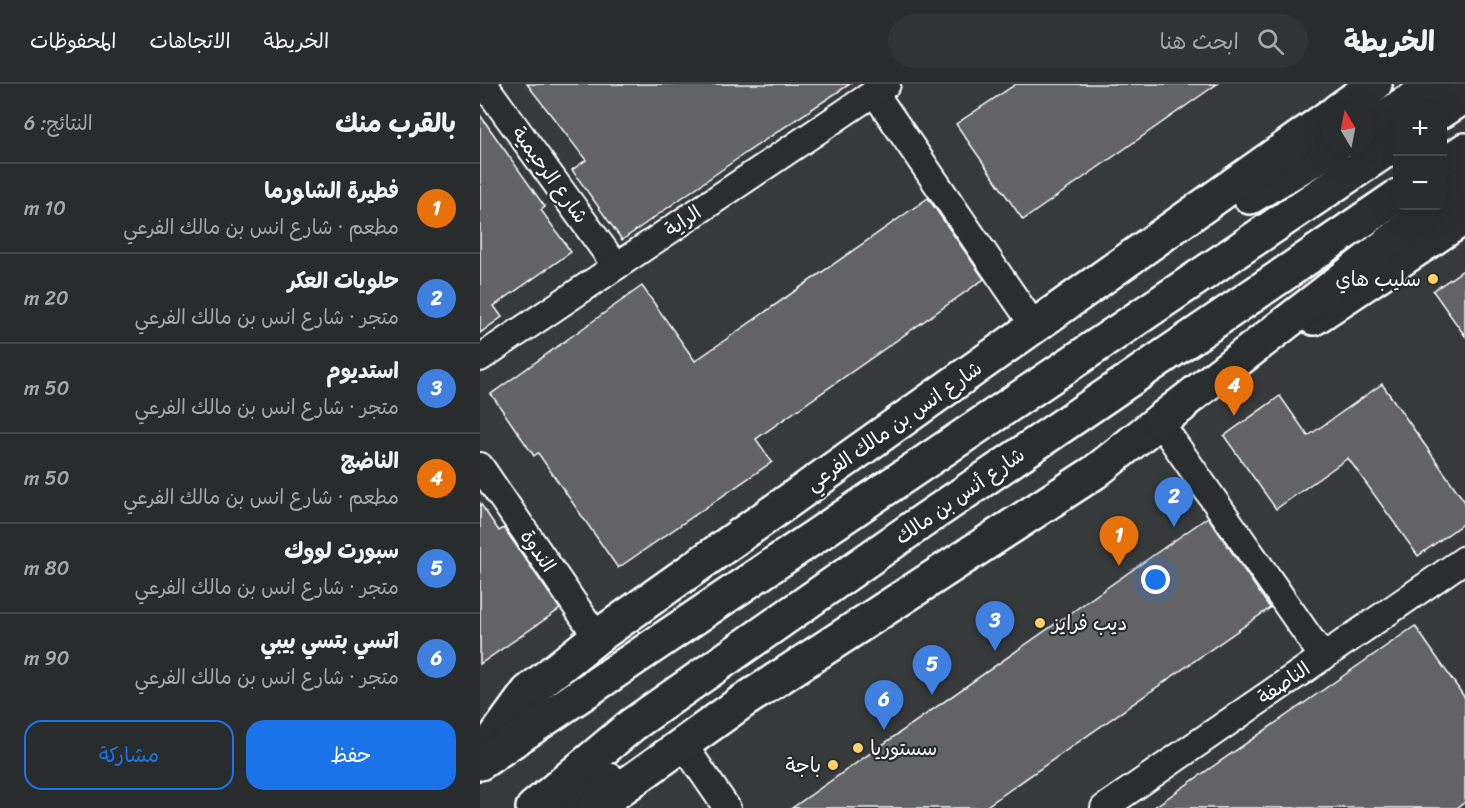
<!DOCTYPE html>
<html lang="ar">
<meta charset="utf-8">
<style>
body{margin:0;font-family:Sriracha,"Playpen Sans Arabic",sans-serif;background:#313434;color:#f1f3f6;direction:rtl}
.controls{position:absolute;right:18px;top:18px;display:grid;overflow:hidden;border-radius:12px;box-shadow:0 6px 24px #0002}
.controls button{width:54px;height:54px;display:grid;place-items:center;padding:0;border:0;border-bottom:2px solid #454848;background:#292c2c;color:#f1f3f6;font:30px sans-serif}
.compass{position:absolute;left:841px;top:18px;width:54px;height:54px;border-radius:50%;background:#292c2c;box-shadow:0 6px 24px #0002;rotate:350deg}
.you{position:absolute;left:676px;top:496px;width:21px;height:21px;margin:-15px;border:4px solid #fff;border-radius:50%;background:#1a73e8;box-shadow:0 0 0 9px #1a73e833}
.badge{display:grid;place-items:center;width:39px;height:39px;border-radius:50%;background:#1a73e8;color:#fff;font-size:20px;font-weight:700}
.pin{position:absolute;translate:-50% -50px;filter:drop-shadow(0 2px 3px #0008)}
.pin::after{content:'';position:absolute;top:32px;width:21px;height:18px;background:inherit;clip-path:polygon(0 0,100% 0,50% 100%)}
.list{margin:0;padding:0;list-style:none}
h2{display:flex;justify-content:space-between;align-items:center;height:78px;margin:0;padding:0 24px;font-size:26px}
h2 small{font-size:20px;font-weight:400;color:#a5a7a9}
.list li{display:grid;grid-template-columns:39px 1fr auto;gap:18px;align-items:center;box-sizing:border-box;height:90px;padding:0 24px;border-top:2px solid #454848}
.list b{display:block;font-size:22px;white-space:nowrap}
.list p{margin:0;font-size:20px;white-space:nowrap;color:#a5a7a9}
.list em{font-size:20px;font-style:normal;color:#a5a7a9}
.actions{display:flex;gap:12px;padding:18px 24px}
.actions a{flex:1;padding:14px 0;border:2px solid #1a73e8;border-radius:18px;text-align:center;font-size:21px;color:#1a73e8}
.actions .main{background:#1a73e8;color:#fff}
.icon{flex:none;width:33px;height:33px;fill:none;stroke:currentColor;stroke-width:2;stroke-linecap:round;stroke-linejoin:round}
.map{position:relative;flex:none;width:985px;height:724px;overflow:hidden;direction:ltr}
header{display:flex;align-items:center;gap:36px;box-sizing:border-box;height:84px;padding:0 30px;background:#292c2c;border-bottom:2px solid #454848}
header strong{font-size:28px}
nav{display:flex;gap:33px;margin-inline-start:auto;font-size:21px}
.search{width:420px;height:54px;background:#313434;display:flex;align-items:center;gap:15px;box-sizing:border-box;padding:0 21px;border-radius:33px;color:#a5a7a9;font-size:22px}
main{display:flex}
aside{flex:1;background:#292c2c}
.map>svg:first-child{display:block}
.building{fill:#636465;stroke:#fff;stroke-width:1.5}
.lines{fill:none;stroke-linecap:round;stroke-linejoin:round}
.street-casing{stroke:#fff;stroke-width:30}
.secondary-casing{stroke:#fff;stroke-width:38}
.primary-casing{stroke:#fff;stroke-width:38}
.street{stroke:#2a2d2e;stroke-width:26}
.secondary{stroke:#2a2d2e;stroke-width:33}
.primary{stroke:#2a2d2e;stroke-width:33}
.poi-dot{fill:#ffd166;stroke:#2a2d2e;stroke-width:2}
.labels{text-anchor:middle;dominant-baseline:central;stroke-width:4.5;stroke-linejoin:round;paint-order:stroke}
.street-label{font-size:20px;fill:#fff;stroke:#2a2d2e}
.poi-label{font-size:20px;fill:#fff;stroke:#2a2d2e;text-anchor:end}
</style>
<header>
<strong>الخريطة</strong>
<div class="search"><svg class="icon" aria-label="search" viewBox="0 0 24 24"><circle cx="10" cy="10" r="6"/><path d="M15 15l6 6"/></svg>ابحث هنا</div>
<nav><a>الخريطة</a><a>الاتجاهات</a><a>المحفوظات</a></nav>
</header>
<main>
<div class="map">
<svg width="985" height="724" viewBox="0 0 985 724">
<rect width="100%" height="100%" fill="#373a3b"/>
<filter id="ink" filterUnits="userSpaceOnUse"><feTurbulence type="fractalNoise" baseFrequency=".0167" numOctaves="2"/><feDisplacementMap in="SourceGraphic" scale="12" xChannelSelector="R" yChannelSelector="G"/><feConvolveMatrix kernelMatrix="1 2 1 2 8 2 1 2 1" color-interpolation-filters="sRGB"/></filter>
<g filter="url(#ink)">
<g class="building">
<path d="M47 0H370L267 68 142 156 92 86 106 76Z"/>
<path d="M536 0H737L543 136 476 40Z"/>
<path d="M0 31 65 123 61 126 91 168 14 222 22 233 0 249Z"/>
<path d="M448 114 504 195 276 355 292 378 138 484 58 369 54 372 11 310 162 202 215 277Z"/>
<path d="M985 185V252L953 207Z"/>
<path d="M902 300 985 418V438L938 472 868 374 796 425 744 352 800 312 828 352Z"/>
<path d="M0 419 19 447 24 444 80 525 0 580Z"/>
<path d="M728 433 790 524 504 724H312Z"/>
<path d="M935 542 985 614V718L977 724H673Z"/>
</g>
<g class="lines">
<defs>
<g id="street">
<path d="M4 0 136 182"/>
<path d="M394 8 554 242"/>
<path d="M0 274 407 0"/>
<path d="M679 337 843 573"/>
<path d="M0 382 117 553"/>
<path d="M203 660 247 724"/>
<path d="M624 724 985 475"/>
</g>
<g id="secondary">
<path d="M921 22 959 0"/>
<path d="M857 27 895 0"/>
<path d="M886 44 918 25"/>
<path d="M770 113 854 63"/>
<path d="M834 234 985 133"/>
<path d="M0 674 48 608 117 553 850 32"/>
<path d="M81 724 129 696"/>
<path d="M114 724 262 618 615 388 679 337 701 322"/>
</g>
<g id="primary">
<path d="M962 27 985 12"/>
<path d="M962 81 985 66"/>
<path d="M962 117 985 99"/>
<path d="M679 337 957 122"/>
<path d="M0 679 918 58"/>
<path d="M53 724 152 641 440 439 918 112"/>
</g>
</defs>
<use href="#street" class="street-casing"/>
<use href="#secondary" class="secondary-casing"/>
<use href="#primary" class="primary-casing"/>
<use href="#street" class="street"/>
<use href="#secondary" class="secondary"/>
<use href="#primary" class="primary"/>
</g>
</g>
<g class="poi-dot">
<circle cx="953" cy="195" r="6"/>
<circle cx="560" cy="539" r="6"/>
<circle cx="378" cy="664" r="6"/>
<circle cx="353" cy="681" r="6"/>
</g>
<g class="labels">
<g class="street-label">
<text transform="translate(70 91) rotate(54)">شارع الرحيمية</text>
<text transform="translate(203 137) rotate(-34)">الراية</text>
<text transform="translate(414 342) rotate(-35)">شارع انس بن مالك الفرعي</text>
<text transform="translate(480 412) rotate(-35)">شارع أنس بن مالك</text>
<text transform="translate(58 467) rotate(56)">الندوة</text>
<text transform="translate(804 599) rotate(-35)">الناصفة</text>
</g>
<g class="poi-label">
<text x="941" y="195">سليب هاي</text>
<text x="572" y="539" text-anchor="start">ديب فرايز</text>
<text x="390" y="664" text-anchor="start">سستوريا</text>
<text x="341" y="681">باجة</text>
</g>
</g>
</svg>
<div class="controls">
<button>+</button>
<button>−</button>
</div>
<svg class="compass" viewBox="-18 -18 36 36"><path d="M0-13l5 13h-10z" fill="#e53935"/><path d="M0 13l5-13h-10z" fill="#a5a7a9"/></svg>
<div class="you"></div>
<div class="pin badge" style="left:639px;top:482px;background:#e8710a">1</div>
<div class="pin badge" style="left:694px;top:443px;background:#3f7fe0">2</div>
<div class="pin badge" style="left:515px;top:567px;background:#3f7fe0">3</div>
<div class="pin badge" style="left:754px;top:332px;background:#e8710a">4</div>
<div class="pin badge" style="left:452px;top:611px;background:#3f7fe0">5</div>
<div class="pin badge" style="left:404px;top:646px;background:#3f7fe0">6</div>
</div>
<aside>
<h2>بالقرب منك<small>النتائج: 6</small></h2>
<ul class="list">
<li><span class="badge" style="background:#e8710a">1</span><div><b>فطيرة الشاورما</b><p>مطعم · شارع انس بن مالك الفرعي</p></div><em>10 m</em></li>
<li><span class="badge" style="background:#3f7fe0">2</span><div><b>حلويات العكر</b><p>متجر · شارع انس بن مالك الفرعي</p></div><em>20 m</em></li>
<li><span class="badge" style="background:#3f7fe0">3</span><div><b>استديوم</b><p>متجر · شارع انس بن مالك الفرعي</p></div><em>50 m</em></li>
<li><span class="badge" style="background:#e8710a">4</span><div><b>الناضج</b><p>مطعم · شارع انس بن مالك الفرعي</p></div><em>50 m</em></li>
<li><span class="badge" style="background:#3f7fe0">5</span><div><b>سبورت لووك</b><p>متجر · شارع انس بن مالك الفرعي</p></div><em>80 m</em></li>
<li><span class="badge" style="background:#3f7fe0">6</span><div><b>اتسي بتسي بيبي</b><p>متجر · شارع انس بن مالك الفرعي</p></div><em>90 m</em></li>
</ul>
<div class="actions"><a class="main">حفظ</a><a>مشاركة</a></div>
</aside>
</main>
